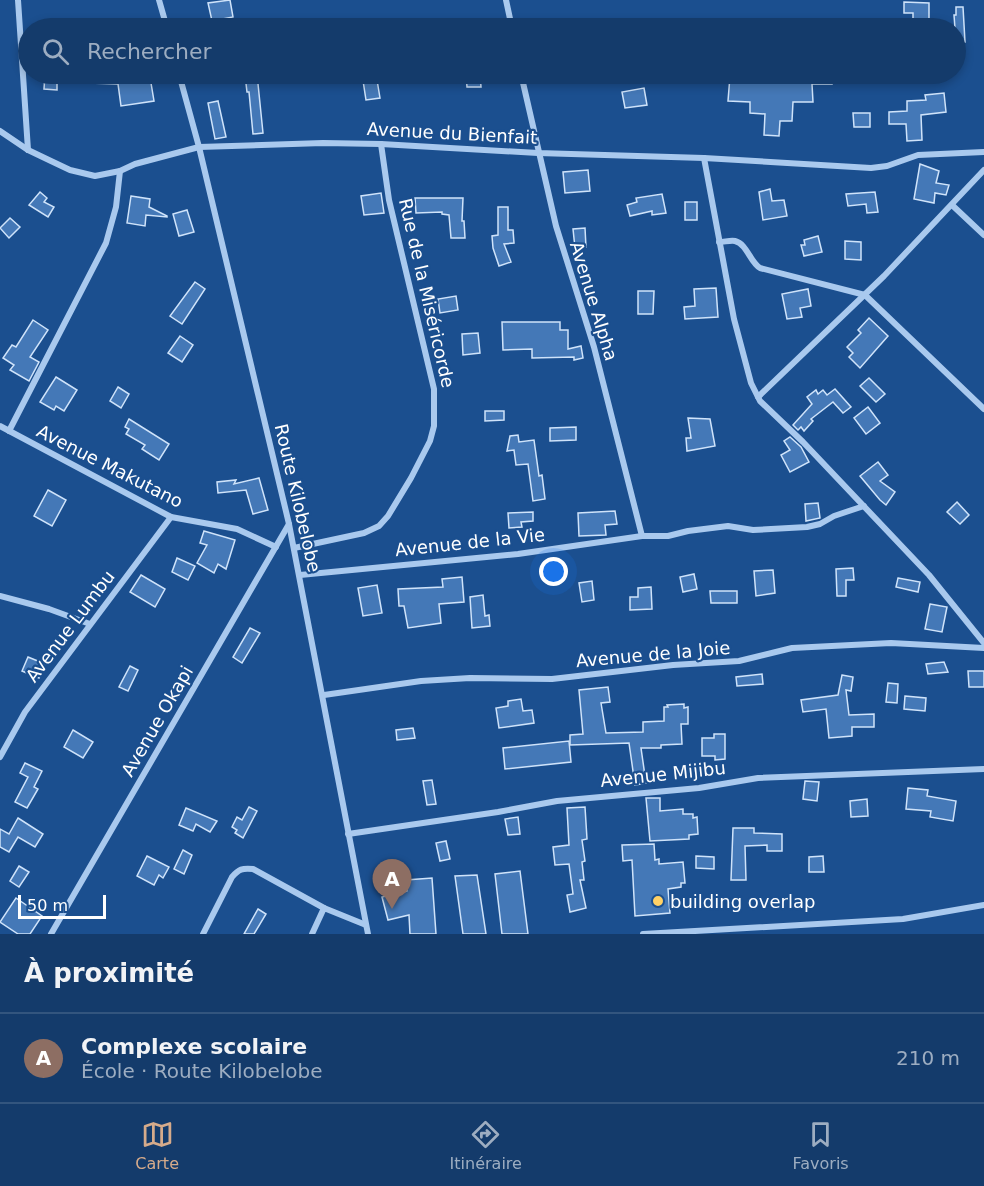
<!DOCTYPE html>
<html lang="fr">
<meta charset="utf-8">
<style>
body{margin:0;font-family:"DejaVu Sans",sans-serif;background:#214673;color:#f1f3f6}
.scale{position:absolute;left:18px;bottom:15px;width:88px;box-sizing:border-box;padding-left:6px;border:3px solid #fff;border-top:0;font-size:16px;line-height:21px;white-space:nowrap;color:#fff;-webkit-text-stroke:4px #1b4f8f;paint-order:stroke}
.you{position:absolute;left:554px;top:572px;width:21px;height:21px;margin:-15px;border:4px solid #fff;border-radius:50%;background:#1a73e8;box-shadow:0 0 0 9px #1a73e833}
.badge{display:grid;place-items:center;width:39px;height:39px;border-radius:50%;background:#d6ab8b;color:#fff;font-size:20px;font-weight:700}
.pin{position:absolute;translate:-50% -50px;filter:drop-shadow(0 2px 3px #0008)}
.pin::after{content:'';position:absolute;top:32px;width:21px;height:18px;background:inherit;clip-path:polygon(0 0,100% 0,50% 100%)}
.list{margin:0;padding:0;list-style:none}
h2{display:flex;justify-content:space-between;align-items:center;height:78px;margin:0;padding:0 24px;font-size:26px}
h2 small{font-size:20px;font-weight:400;color:#9dadc1}
.list li{display:grid;grid-template-columns:39px 1fr auto;gap:18px;align-items:center;box-sizing:border-box;height:90px;padding:0 24px;border-top:2px solid #33557e}
.list b{display:block;font-size:22px;white-space:nowrap}
.list p{margin:0;font-size:20px;white-space:nowrap;color:#9dadc1}
.list em{font-size:20px;font-style:normal;color:#9dadc1}
.icon{flex:none;width:33px;height:33px;fill:none;stroke:currentColor;stroke-width:2;stroke-linecap:round;stroke-linejoin:round}
.map{position:relative;flex:none;width:984px;height:934px;overflow:hidden}
.search{position:absolute;background:#143b6b;box-shadow:0 3px 9px #0003;left:18px;right:18px;top:18px;height:66px;display:flex;align-items:center;gap:15px;box-sizing:border-box;padding:0 21px;border-radius:33px;color:#9dadc1;font-size:22px}
.sheet{height:168px;background:#143b6b}
nav{display:flex;justify-content:space-around;align-items:center;box-sizing:border-box;height:84px;border-top:2px solid #33557e;background:#143b6b;font-size:16px;color:#9dadc1}
nav a{display:grid;justify-items:center;gap:3px}
nav .on{color:#d6ab8b}
.map>svg:first-child{display:block}
.building{fill:#4478b7;stroke:#cfe3fa;stroke-width:1.5}
.lines{fill:none;stroke-linecap:round;stroke-linejoin:round}
.minor{stroke:#a9c9ee;stroke-width:6}
.poi-dot{fill:#ffd166;stroke:#1b4f8f;stroke-width:2}
.labels{text-anchor:middle;dominant-baseline:central;stroke-width:4.5;stroke-linejoin:round;paint-order:stroke}
.street-label{font-size:18px;fill:#fff;stroke:#1b4f8f}
.poi-label{font-size:18px;fill:#fff;stroke:#1b4f8f;text-anchor:start}
</style>
<div class="map">
<svg width="984" height="934" viewBox="0 0 984 934">
<rect width="100%" height="100%" fill="#1b4f8f"/>
<g class="building">
<path d="M230 0 233 17 212 21 208 3Z"/>
<path d="M904 2 929 3V28H913V13H904Z"/>
<path d="M956 7H963L965 42H956L954 15H956Z"/>
<path d="M45 74H57V90L44 89Z"/>
<path d="M58 74H157L158 82 151 83 154 101 121 106 118 84 58 82Z"/>
<path d="M257 74 263 133 253 134 249 92H247L245 75Z"/>
<path d="M362 74H376L380 98 366 100Z"/>
<path d="M466 74H480L481 87H467Z"/>
<path d="M786 74H832V84H812L813 102H793L792 121H780L779 136 764 135 765 114 750 113V102L728 101 730 76H757V83H786Z"/>
<path d="M644 88 647 105 625 108 622 92Z"/>
<path d="M944 93 946 112 921 115 922 140 907 141 906 124H889V112L907 111V101L926 100 925 95Z"/>
<path d="M218 101 226 137 215 139 208 103Z"/>
<path d="M853 113H870V127H854Z"/>
<path d="M920 164 939 171 936 183 949 185 946 195 935 193 934 203 914 199Z"/>
<path d="M588 170 590 191 565 193 563 172Z"/>
<path d="M770 189 772 201 784 200 787 216 763 220 759 192Z"/>
<path d="M40 192 47 198 44 202 54 207 48 217 29 205Z"/>
<path d="M875 192 878 212 867 213 866 204 848 206 846 194Z"/>
<path d="M381 193 384 213 364 215 361 196Z"/>
<path d="M662 194 666 213 652 215V211L630 216 627 205 637 202 636 198Z"/>
<path d="M131 196 150 199 149 207 167 216V217L146 215 145 226 127 223Z"/>
<path d="M415 198H463L462 221H464L465 238H451L449 215 442 214V212L416 213Z"/>
<rect x="685" y="202" width="12" height="18"/>
<path d="M498 207H508V230H513L514 243 504 244 511 262 499 266 493 248 492 236 498 235Z"/>
<path d="M187 210 194 232 179 236 173 214Z"/>
<path d="M10 218 20 227 9 238 0 228Z"/>
<path d="M585 228 586 247 575 248 573 229Z"/>
<path d="M818 236 822 252 804 256 801 245H805L804 240Z"/>
<path d="M845 241 861 242V260L845 259Z"/>
<path d="M195 282 205 289 182 324 170 316Z"/>
<path d="M716 288 718 317 685 319 684 307 695 306 694 289Z"/>
<path d="M808 289 811 306 800 308 802 317 787 319 782 294Z"/>
<path d="M638 291H654L653 314H638Z"/>
<path d="M456 296 458 310 440 313 438 299Z"/>
<path d="M869 318 888 336 860 368 849 357 853 353 847 347 861 333 858 330Z"/>
<path d="M33 320 48 330 30 357 39 362 29 381 10 370 14 365 3 358 12 345 16 347Z"/>
<path d="M502 322H560V330H568V349L581 346 583 358 574 360V357L532 358V349L503 350Z"/>
<path d="M478 333 480 353 463 355 462 334Z"/>
<path d="M180 336 193 345 182 362 168 353Z"/>
<path d="M56 377 77 390 64 411 56 406 54 410 40 402Z"/>
<path d="M869 378 885 394 876 402 860 386Z"/>
<path d="M118 387 129 394 121 408 110 401Z"/>
<path d="M835 389 851 407 843 413 833 402 811 419 813 421 804 431 801 427 798 430 793 425 812 404 807 397 816 390 818 394 823 390 827 395Z"/>
<path d="M868 407 880 423 866 434 854 418Z"/>
<path d="M485 411H504V420L485 421Z"/>
<path d="M688 418 710 419 715 446 687 451 686 438H691Z"/>
<path d="M129 419 169 444 159 460 142 449 145 445 126 434 129 429 125 427Z"/>
<path d="M576 427V440L550 441V428Z"/>
<path d="M518 435 519 442 534 440 539 476 542 475 545 499 533 501 528 464 516 465 514 450 507 451 510 436Z"/>
<path d="M790 437 801 447 809 462 790 472 781 455 790 450 784 441Z"/>
<path d="M878 462 888 475 880 481 895 492 886 505 880 500 860 476Z"/>
<path d="M259 478 268 510 253 514 246 490 218 493 217 482 236 480 234 484Z"/>
<path d="M48 490 66 500 52 526 34 516Z"/>
<path d="M957 502 969 515 960 524 947 512Z"/>
<path d="M818 503 820 518 806 521 805 504Z"/>
<path d="M615 511 617 524 605 525 606 535 579 536 578 513Z"/>
<path d="M533 512V521L521 522 522 527 509 528 508 513Z"/>
<path d="M204 531 235 540 226 569 218 564 214 573 197 563 207 545 200 543Z"/>
<path d="M177 558 195 566 188 580 172 572Z"/>
<path d="M853 568 854 580H846V596H837L836 569Z"/>
<path d="M773 570 775 593 756 596 754 571Z"/>
<path d="M694 574 697 589 683 592 680 577Z"/>
<path d="M141 575 165 589 155 607 130 592Z"/>
<path d="M462 577 464 602 439 604 441 623 408 628 404 606H399L398 589 443 587 442 579Z"/>
<path d="M898 578 920 582 918 592 896 587Z"/>
<path d="M592 581 594 600 582 602 579 583Z"/>
<path d="M377 585 382 613 363 616 358 588Z"/>
<path d="M651 587 652 609 630 610V597H638V588Z"/>
<path d="M710 591H737V603H711Z"/>
<path d="M483 595 485 616 489 615 490 626 472 628 470 597Z"/>
<path d="M930 604 947 607 942 632 925 629Z"/>
<path d="M250 628 260 633 242 663 233 657Z"/>
<path d="M28 657 45 664 39 678 22 671Z"/>
<path d="M944 662 948 672 928 674 926 664Z"/>
<path d="M130 666 138 670 128 691 119 687Z"/>
<path d="M968 671H984V687H969Z"/>
<path d="M762 674 763 684 737 686 736 677Z"/>
<path d="M842 675 853 677 851 691 846 690 849 715 874 714V727H852V736L829 738 826 709 803 712 801 700 838 695Z"/>
<path d="M888 683 898 684 897 703 886 702Z"/>
<path d="M608 687 610 702 601 703 606 733 643 732V722L664 721V707H668L667 705 684 704V708L688 707V724H681L682 744 661 745V748H641L646 783 635 785 629 743 570 745V735L583 734 579 690Z"/>
<path d="M905 696 926 698 925 711 904 709Z"/>
<path d="M521 699 523 711 532 710 534 723 499 728 496 708 508 706V701Z"/>
<path d="M413 728 415 738 397 740 396 730Z"/>
<path d="M73 730 93 742 83 758 64 747Z"/>
<path d="M714 734H725V759L715 760V756H702V738H714Z"/>
<path d="M569 741 571 762 505 769 503 748Z"/>
<path d="M25 763 42 771 34 787 38 789 27 808 15 802 28 777 20 773Z"/>
<path d="M432 780 436 804 427 805 423 781Z"/>
<path d="M805 781 819 782 817 801 803 799Z"/>
<path d="M908 788 928 790 927 796 956 801 953 821 930 817 931 811 906 809Z"/>
<path d="M646 798H660V811L683 809V814H693V818L697 817 698 834 689 835V839L650 841Z"/>
<path d="M867 799 868 816 851 817 850 801Z"/>
<path d="M249 807 257 811 243 838 235 833 237 830 232 827 237 817 242 820Z"/>
<path d="M585 807 587 839 582 840 585 861 582 862 584 880H580L586 908 570 912 567 895 573 894 569 864 555 865 553 847 569 845 567 808Z"/>
<path d="M186 808 217 821 210 832 196 824 193 831 179 825Z"/>
<path d="M518 817 520 834 508 835 505 819Z"/>
<path d="M18 818 43 834 35 847 18 837 9 852 0 847V829L9 834Z"/>
<path d="M733 828H754V833L782 834V851H767V845L745 846 746 880H731Z"/>
<path d="M446 841 450 859 440 861 436 843Z"/>
<path d="M654 844 655 860 659 859V864L683 862 685 883H681V887L668 889 670 913 635 916 632 860 623 861 622 845Z"/>
<path d="M183 850 192 855 184 874 174 869Z"/>
<path d="M147 856 169 867 163 878 159 875 154 885 137 876Z"/>
<path d="M696 856 714 857V869L696 868Z"/>
<path d="M823 856 824 872H809V857Z"/>
<path d="M19 866 29 872 19 887 10 881Z"/>
<path d="M520 871 528 934H502L495 874Z"/>
<path d="M477 875 486 934H463L455 876Z"/>
<path d="M432 878 436 934H410L409 915 388 920 382 897 407 891 406 880Z"/>
<path d="M16 898 42 916 30 934H18L0 922Z"/>
<path d="M258 909 266 914 254 934H244Z"/>
</g>
<g class="lines">
<g class="minor">
<path d="M18 0 28 150"/>
<path d="M159 0 167 28"/>
<path d="M506 0 512 28"/>
<path d="M179 74 199 147 289 524 368 934"/>
<path d="M521 74 556 226 594 347 642 536"/>
<path d="M0 131 28 150 51 161 70 170 95 176 120 171 135 164 199 147 323 143 381 144 538 153 704 158 871 168 887 166 918 155 984 152"/>
<path d="M704 158 734 319 751 383 760 401 803 442 929 575 984 643"/>
<path d="M952 205 984 235"/>
<path d="M719 242C724 242 731 240 735 241 747 244 750 262 760 268L865 295 984 409"/>
<path d="M758 397 884 276 984 170"/>
<path d="M0 426 171 517 237 529 276 547"/>
<path d="M9 431 106 243 116 207 120 171"/>
<path d="M294 548 364 533 379 526 388 516 411 478 430 441 434 426V389L389 200 381 144"/>
<path d="M300 575 518 554 642 536H668L688 531 728 526 753 530 807 527 820 524 834 516 864 506"/>
<path d="M0 596 49 609 90 624"/>
<path d="M324 695 421 681 470 678 552 679 673 665 739 661 792 648 891 643 984 648"/>
<path d="M0 757 25 712 171 517"/>
<path d="M348 834 498 812 557 801 699 788 758 778 984 769"/>
<path d="M51 934 289 524"/>
<path d="M203 934 232 877C239 869 242 868 253 869L324 908"/>
<path d="M312 934 324 908 366 925"/>
<path d="M643 934 903 919 984 905"/>
</g>
</g>
<circle class="poi-dot" cx="658" cy="901" r="6"/>
<g class="labels">
<g class="street-label">
<text transform="translate(452 133) rotate(3)">Avenue du Bienfait</text>
<text transform="translate(427 293) rotate(77)">Rue de la Miséricorde</text>
<text transform="translate(594 301) rotate(73)">Avenue Alpha</text>
<text transform="translate(110 466) rotate(27)">Avenue Makutano</text>
<text transform="translate(298 498) rotate(77)">Route Kilobelobe</text>
<text transform="translate(470 542) rotate(-6)">Avenue de la Vie</text>
<text transform="translate(70 626) rotate(-53)">Avenue Lumbu</text>
<text transform="translate(653 654) rotate(-5)">Avenue de la Joie</text>
<text transform="translate(157 721) rotate(-60)">Avenue Okapi</text>
<text transform="translate(663 774) rotate(-6)">Avenue Mijibu</text>
</g>
<g class="poi-label">
<text x="670" y="901">building overlap</text>
</g>
</g>
</svg>
<div class="scale">50 m</div>
<div class="you"></div>
<div class="pin badge" style="left:392px;top:909px;background:#8d6e63">A</div>
<div class="search"><svg class="icon" aria-label="search" viewBox="0 0 24 24"><circle cx="10" cy="10" r="6"/><path d="M15 15l6 6"/></svg>Rechercher</div>
</div>
<section class="sheet">
<h2>À proximité<small></small></h2>
<ul class="list">
<li><span class="badge" style="background:#8d6e63">A</span><div><b>Complexe scolaire</b><p>École · Route Kilobelobe</p></div><em>210 m</em></li>
</ul>
</section>
<nav>
<a class="on"><svg class="icon" aria-label="map" viewBox="0 0 24 24"><path d="M3 6l6-2 6 2 6-2v14l-6 2-6-2-6 2zM9 4v14M15 6v14"/></svg>Carte</a>
<a><svg class="icon" aria-label="directions" viewBox="0 0 24 24"><path d="M12 3l9 9-9 9-9-9zM9 14v-3h6M13 9l2 2-2 2"/></svg>Itinéraire</a>
<a><svg class="icon" aria-label="saved" viewBox="0 0 24 24"><path d="M7 4h10v16l-5-4-5 4z"/></svg>Favoris</a>
</nav>
